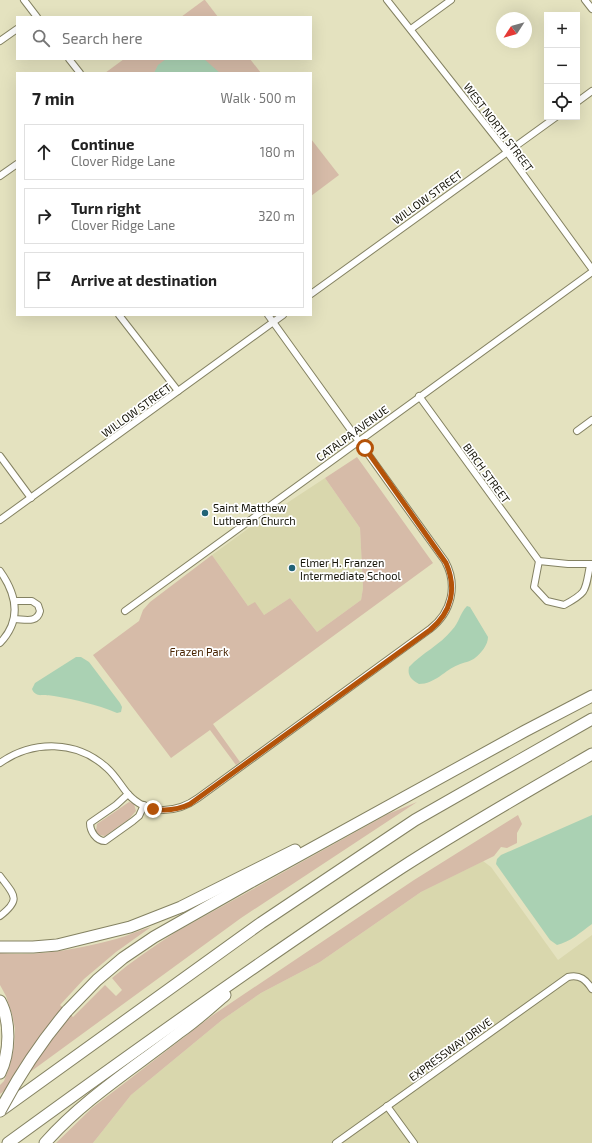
<!DOCTYPE html>
<meta charset="utf-8">
<style>
body{margin:0;font-family:"Exo 2",sans-serif;background:#f2f2f2;color:#222}
.controls{position:absolute;right:12px;top:12px;display:grid;overflow:hidden;border-radius:0px;box-shadow:0 4px 16px #0002}
.controls button{width:36px;height:36px;display:grid;place-items:center;padding:0;border:0;border-bottom:1px solid #e0e0e0;background:#fff;color:#222;font:20px sans-serif}
.compass{position:absolute;left:496px;top:12px;width:36px;height:36px;border-radius:50%;background:#fff;box-shadow:0 4px 16px #0002;rotate:234deg}
.stop{position:absolute;width:12px;height:12px;margin:-9px;border:3px solid #b45309;border-radius:50%;background:#fff}
.stop.end{background:#b45309;border-color:#fff;box-shadow:0 1px 4px #0008}
.list{margin:0;padding:0;list-style:none}
h2{display:flex;justify-content:space-between;align-items:center;height:52px;margin:0;padding:0 16px;font-size:17px}
h2 small{font-size:13px;font-weight:400;color:#767676}
.list li{display:grid;grid-template-columns:26px 1fr auto;gap:12px;align-items:center;box-sizing:border-box;height:56px;margin:0 8px 8px;padding:0 8px;border:1px solid #e0e0e0;border-radius:0px}
.list b{display:block;font-size:15px;white-space:nowrap}
.list p{margin:0;font-size:13px;white-space:nowrap;color:#767676}
.list em{font-size:13px;font-style:normal;color:#767676}
.icon{flex:none;width:22px;height:22px;fill:none;stroke:currentColor;stroke-width:2;stroke-linecap:round;stroke-linejoin:round}
.map{position:relative;flex:none;width:592px;height:1143px;overflow:hidden}
.search{position:absolute;background:#fff;box-shadow:0 4px 16px #0002;left:16px;top:16px;width:296px;height:44px;display:flex;align-items:center;gap:10px;box-sizing:border-box;padding:0 14px;border-radius:0px;color:#767676;font-size:15px}
.panel{position:absolute;background:#fff;box-shadow:0 4px 16px #0002;left:16px;top:72px;width:296px;height:244px;border-radius:0px}
.map>svg:first-child{display:block}
.built{fill:#d9d7ad}
.green{fill:#d6bba8}
.water{fill:#aad1b3}
.lines{fill:none;stroke-linecap:round;stroke-linejoin:round}
.street-casing{stroke:#848262;stroke-width:8}
.highway-casing{stroke:#848262;stroke-width:13}
.street{stroke:#fff;stroke-width:6}
.highway{stroke:#fff;stroke-width:11}
.highway-bridge-casing{stroke:#848262;stroke-width:13;stroke-linecap:butt}
.highway-bridge{stroke:#fff;stroke-width:11}
.route{stroke:#b45309;stroke-width:5}
.poi-dot{fill:#226377;stroke:#fff;stroke-width:1.5}
.labels{text-anchor:middle;dominant-baseline:central;stroke-width:3.5;stroke-linejoin:round;paint-order:stroke}
.street-label{font-size:11px;fill:#141307;stroke:#fff}
.poi-label{font-size:11px;fill:#141307;stroke:#fff;text-anchor:start}
.park-label{font-size:11px;fill:#492402;stroke:#fff}
</style>
<div class="map">
<svg width="592" height="1143" viewBox="0 0 592 1143">
<rect width="100%" height="100%" fill="#e4e2bf"/>
<g class="built">
<path d="M325 478 360 528 363 588 361 600 317 632 290 598 264 615 248 606 212 555 249 528Z"/>
<path d="M483 861 491 867 558 960 592 935V1143H93L131 1095 222 1020 261 993 320 962 421 892Z"/>
</g>
<g class="green">
<path d="M204 0H205L218 17H181Z"/>
<path d="M124 59H250L261 73H105Z"/>
<path d="M311 139 339 175 311 196Z"/>
<path d="M357 457 433 563 213 724 240 762 236 765 210 730 171 758 93 655 139 621 143 610 150 602 212 555 248 606 255 602 264 615 290 598 317 632 361 600 363 588 360 528 325 478Z"/>
<path d="M129 802 134 804 136 811 129 819 105 836 99 835 96 831 97 824Z"/>
<path d="M417 802 241 918 0 1094V1085L4 1081 10 1065 14 1047 15 1029 12 1014 6 996 0 985V953C38 957 79 949 116 939 128 936 139 930 151 927L116 952 84 979 60 1005 73 1017 105 985 116 996 122 990 112 978C132 961 154 946 176 932L388 814Z"/>
<path d="M518 815 522 824 517 833V843L507 848 501 847 494 856 421 892 320 962 261 993 222 1020 131 1095 93 1143H56L92 1108 213 1015 414 880Z"/>
</g>
<g class="water">
<path d="M166 59H204L220 73H154L158 65Z"/>
<path d="M467 606 470 607 488 637C488 645 481 653 475 658 470 662 464 662 458 665 445 670 435 684 419 684 412 680 407 676 409 667 422 653 440 645 452 630 459 623 460 613 467 606Z"/>
<path d="M76 657H81L89 662 120 703 122 707 121 712 117 713C95 704 77 700 54 696 45 694 35 698 32 689L35 683Z"/>
<path d="M592 815V924C581 932 570 942 557 945L550 940 545 933 496 864 497 859 501 855Z"/>
</g>
<g class="lines">
<defs>
<g id="street">
<path d="M24 0 37 17"/>
<path d="M387 0 507 152 592 269"/>
<path d="M585 0 592 9"/>
<path d="M411 29 451 0"/>
<path d="M0 41 17 29"/>
<path d="M69 59 80 73"/>
<path d="M577 102 592 91"/>
<path d="M0 176 17 164"/>
<path d="M311 294 556 117"/>
<path d="M119 315 178 391"/>
<path d="M419 396 539 561 568 564H592"/>
<path d="M577 431 592 420"/>
<path d="M0 456 31 498"/>
<path d="M0 520 283 315"/>
<path d="M539 561 534 587 547 601 564 605C588 592 585 591 590 565"/>
<path d="M0 571C17 595 22 620 0 643"/>
<path d="M125 611 592 272"/>
<path d="M14 619C24 619 37 624 40 611L38 605 32 601H15"/>
<path d="M0 763C33 740 77 740 107 768 116 776 121 786 128 794 147 815 176 814 198 798L430 629C452 612 458 585 445 561L268 315"/>
<path d="M128 794 116 805 90 823C90 831 96 841 105 841L133 821 139 816 144 805"/>
<path d="M0 876C14 895 22 899 0 916"/>
<path d="M387 1106 414 1143"/>
<path d="M336 1143 568 977C580 974 586 980 592 989"/>
</g>
<g id="highway">
<path d="M0 947H33L57 945 130 927 181 907 295 850"/>
<path d="M0 1001C11 1021 10 1053 0 1073"/>
<path d="M67 1011 97 980 123 958 154 937 249 883 525 731 592 696"/>
<path d="M0 1111 261 923 415 820 592 719"/>
<path d="M8 1143C137 1049 267 956 401 868 463 828 528 791 592 754"/>
<path d="M45 1143C84 1099 134 1068 180 1032 196 1021 210 1008 225 995"/>
</g>
</defs>
<use href="#street" class="street-casing"/>
<use href="#highway" class="highway-casing"/>
<use href="#street" class="street"/>
<use href="#highway" class="highway"/>
<defs>
<path id="highway-bridge" d="M0 1111C19 1075 41 1042 67 1011"/>
</defs>
<use href="#highway-bridge" class="highway-bridge-casing"/>
<use href="#highway-bridge" class="highway-bridge"/>
</g>
<g class="lines">
<path class="route" d="M153 809C166 811 178 810 190 804L430 630C452 612 457 588 446 563L365 448"/>
</g>
<g class="poi-dot">
<circle cx="205" cy="513" r="4"/>
<circle cx="292" cy="568" r="4"/>
</g>
<g class="labels">
<g class="street-label">
<text transform="translate(499 127) rotate(53)">WEST NORTH STREET</text>
<text transform="translate(427 197) rotate(-36)">WILLOW STREET</text>
<text transform="translate(136 410) rotate(-36)">WILLOW STREET</text>
<text transform="translate(352 433) rotate(-36)">CATALPA AVENUE</text>
<text transform="translate(487 473) rotate(54)">BIRCH STREET</text>
<text transform="translate(450 1049) rotate(-36)">EXPRESSWAY DRIVE</text>
</g>
<g class="poi-label">
<text x="213" y="507">Saint Matthew<tspan x="213" dy="13">Lutheran Church</tspan></text>
<text x="300" y="562">Elmer H. Franzen<tspan x="300" dy="13">Intermediate School</tspan></text>
</g>
<g class="park-label">
<text x="199" y="651">Frazen Park</text>
</g>
</g>
</svg>
<div class="controls">
<button>+</button>
<button>−</button>
<button><svg class="icon" aria-label="locate" viewBox="0 0 24 24"><circle cx="12" cy="12" r="6"/><path d="M12 2v4M12 18v4M2 12h4M18 12h4"/></svg></button>
</div>
<svg class="compass" viewBox="-18 -18 36 36"><path d="M0-13l5 13h-10z" fill="#e53935"/><path d="M0 13l5-13h-10z" fill="#767676"/></svg>
<div class="stop" style="left:365px;top:448px"></div>
<div class="stop end" style="left:153px;top:809px"></div>
<div class="search"><svg class="icon" aria-label="search" viewBox="0 0 24 24"><circle cx="10" cy="10" r="6"/><path d="M15 15l6 6"/></svg>Search here</div>
<section class="panel">
<h2>7 min<small>Walk · 500 m</small></h2>
<ul class="list">
<li><svg class="icon" aria-label="ahead" viewBox="0 0 24 24"><path d="M12 20V5M6 11l6-6 6 6"/></svg><div><b>Continue</b><p>Clover Ridge Lane</p></div><em>180 m</em></li>
<li><svg class="icon" aria-label="right" viewBox="0 0 24 24"><path d="M7 20v-9h11M14 6l5 5-5 5"/></svg><div><b>Turn right</b><p>Clover Ridge Lane</p></div><em>320 m</em></li>
<li><svg class="icon" aria-label="arrive" viewBox="0 0 24 24"><path d="M6 21V4h12l-3 4 3 4H6"/></svg><div><b>Arrive at destination</b></div></li>
</ul>
</section>
</div>
